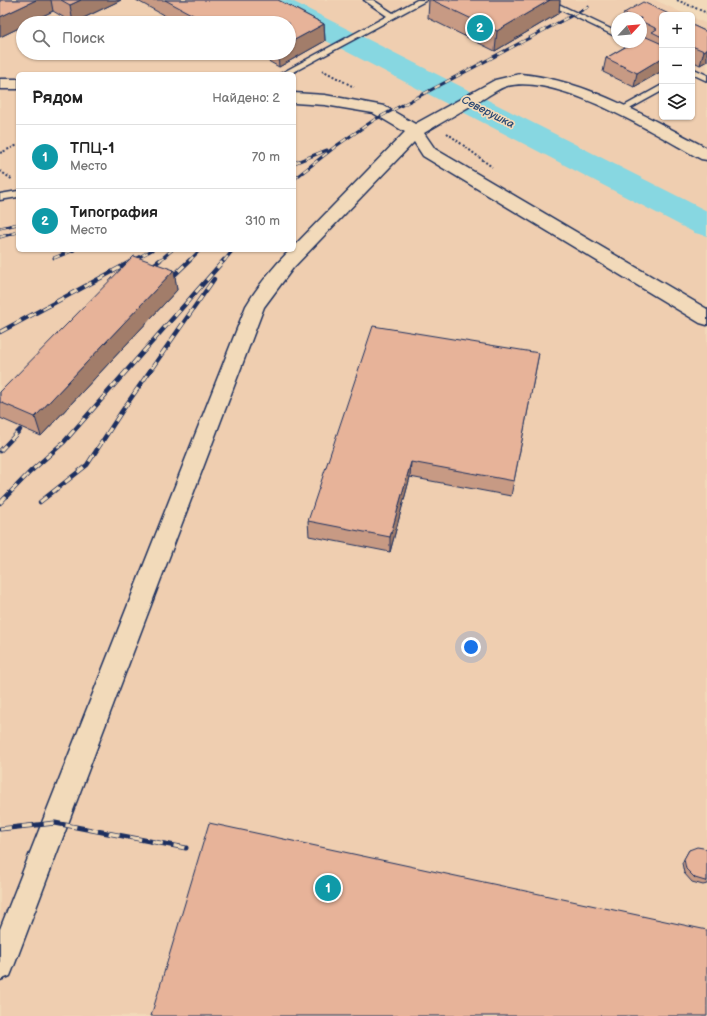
<!DOCTYPE html>
<html lang="ru">
<meta charset="utf-8">
<style>
body{margin:0;font-family:"Balsamiq Sans",sans-serif;background:#f6f6f6;color:#222}
.controls{position:absolute;right:12px;top:12px;display:grid;overflow:hidden;border-radius:6px;box-shadow:0 1px 3px #0004}
.controls button{width:36px;height:36px;display:grid;place-items:center;padding:0;border:0;border-bottom:1px solid #e0e0e0;background:#fff;color:#222;font:20px sans-serif}
.compass{position:absolute;left:611px;top:12px;width:36px;height:36px;border-radius:50%;background:#fff;box-shadow:0 1px 3px #0004;rotate:64deg}
.you{position:absolute;left:471px;top:647px;width:14px;height:14px;margin:-10px;border:3px solid #fff;border-radius:50%;background:#1a73e8;box-shadow:0 0 0 6px #1a73e833}
.badge{display:grid;place-items:center;width:26px;height:26px;border-radius:50%;background:#c8321e;color:#fff;font-size:13px;font-weight:700}
.pin{position:absolute;translate:-50% -50%;border:2px solid #fff;box-shadow:0 1px 4px #0006}
.list{margin:0;padding:0;list-style:none}
h2{display:flex;justify-content:space-between;align-items:center;height:52px;margin:0;padding:0 16px;font-size:17px}
h2 small{font-size:13px;font-weight:400;color:#767676}
.list li{display:grid;grid-template-columns:26px 1fr auto;gap:12px;align-items:center;box-sizing:border-box;height:64px;padding:0 16px;border-top:1px solid #e0e0e0}
.list b{display:block;font-size:15px;white-space:nowrap}
.list p{margin:0;font-size:13px;white-space:nowrap;color:#767676}
.list em{font-size:13px;font-style:normal;color:#767676}
.icon{flex:none;width:22px;height:22px;fill:none;stroke:currentColor;stroke-width:2;stroke-linecap:round;stroke-linejoin:round}
.map{position:relative;flex:none;width:707px;height:1016px;overflow:hidden}
.search{position:absolute;background:#fff;box-shadow:0 1px 3px #0004;left:16px;top:16px;width:280px;height:44px;display:flex;align-items:center;gap:10px;box-sizing:border-box;padding:0 14px;border-radius:22px;color:#767676;font-size:15px}
.panel{position:absolute;background:#fff;box-shadow:0 1px 3px #0004;left:16px;top:72px;width:280px;height:180px;border-radius:6px}
.map>svg:first-child{display:block}
.built{fill:#efceb0;fill-rule:evenodd}
.lines{fill:none;stroke-linecap:round;stroke-linejoin:round}
.river{fill:#87d7e1;fill-rule:evenodd}
.lane-casing{stroke:#1b2f5e;stroke-width:3}
.street-casing{stroke:#1b2f5e;stroke-width:3}
.path{stroke:#1b2f5e;stroke-width:2;stroke-dasharray:2 2;stroke-linecap:butt}
.lane{fill:#f2daba;fill-rule:evenodd}
.street{fill:#f2daba;fill-rule:evenodd}
.rail-far2-casing{stroke:#1b2f5e;stroke-width:3}
.rail-far1-casing{stroke:#1b2f5e;stroke-width:4.5}
.rail-casing{stroke:#1b2f5e;stroke-width:5}
.rail-far2{stroke:#f2daba;stroke-width:2;stroke-dasharray:6;stroke-linecap:butt}
.rail-far1{stroke:#f2daba;stroke-width:3;stroke-dasharray:8;stroke-linecap:butt}
.rail{stroke:#f2daba;stroke-width:3.5;stroke-dasharray:11;stroke-linecap:butt}
.wall{fill:#c79a84;stroke:#1b2f5e}
.shaded-wall{fill:#a27d6b;stroke:#1b2f5e}
.building{fill:#e7b399;stroke:#1b2f5e}
.labels{text-anchor:middle;dominant-baseline:central;stroke-width:3.5;stroke-linejoin:round;paint-order:stroke}
.far-water-label{font-size:11px;font-style:italic;fill:#2b4872;stroke:#f2daba}
</style>
<div class="map">
<svg width="707" height="1016" viewBox="0 0 707 1016">
<rect width="100%" height="100%" fill="#f2daba"/>
<filter id="ink" filterUnits="userSpaceOnUse"><feTurbulence type="fractalNoise" baseFrequency=".025" numOctaves="2"/><feDisplacementMap in="SourceGraphic" scale="8" xChannelSelector="R" yChannelSelector="G"/><feConvolveMatrix kernelMatrix="1 2 1 2 8 2 1 2 1" color-interpolation-filters="sRGB"/></filter>
<g filter="url(#ink)">
<path class="built" d="M0 0H655L687 15H662V117H692V17L707 24V1016H0ZM617 18H641V42H617ZM23 23H289V53H23ZM18 74H294V250H18Z"/>
<g class="lines">
<path class="river" d="M255 0H290L707 211V236L695 233 259 6Z"/>
<defs>
<g id="lane">
<path d="M364 0H373L393 13 417 0H427L290 74H280L387 16Z"/>
<path d="M540 0H550L617 32V37Z"/>
<path d="M692 68 707 75V81L692 74Z"/>
<path d="M662 85V91L624 112H618L617 110Z"/>
<path d="M18 191V197L0 200V194Z"/>
</g>
<g id="street">
<path d="M520 74C588 80 648 118 707 148V160L701 159C655 134 558 73 507 86 499 88 490 95 483 99 463 110 444 121 424 133L435 149 707 309V325L700 323 423 156 414 142 293 268 264 307 14 966 10 976 0 980V929L246 306C258 286 273 267 290 250H294V246L405 132 373 113 325 105 294 103V93L325 95 384 106 415 124 495 80Z"/>
<rect x="0" y="79" width="18" height="10"/>
</g>
</defs>
<use href="#lane" class="lane-casing"/>
<use href="#street" class="street-casing"/>
<g class="path">
<path d="M677 0 707 13"/>
<path d="M322 70 354 87"/>
<path d="M447 133 492 167"/>
<path d="M0 153 18 145"/>
<path d="M0 171 13 180"/>
</g>
<use href="#lane" class="lane"/>
<use href="#street" class="street"/>
<defs>
<g id="rail-far2">
<path d="M294 163 327 150"/>
<path d="M294 179 336 146 374 120 588 7"/>
<path d="M0 228 18 224"/>
<path d="M0 237 18 232"/>
<path d="M54 258 74 250"/>
<path d="M132 261 152 250"/>
<path d="M159 261 172 250"/>
<path d="M189 261 200 250"/>
<path d="M224 261 233 250"/>
</g>
<g id="rail-far1">
<path d="M147 270 160 260"/>
<path d="M167 282 190 260"/>
<path d="M0 332 134 260"/>
<path d="M0 451 20 430"/>
<path d="M40 502 87 465 122 411 214 279"/>
<path d="M0 503 30 472 64 442 224 260"/>
</g>
<path id="rail" d="M0 829 55 823 186 848"/>
</defs>
<use href="#rail-far2" class="rail-far2-casing"/>
<use href="#rail-far1" class="rail-far1-casing"/>
<use href="#rail" class="rail-casing"/>
<use href="#rail-far2" class="rail-far2"/>
<use href="#rail-far1" class="rail-far1"/>
<use href="#rail" class="rail"/>
</g>
<g class="wall">
<path d="M0 0H121L73 23 53 11 28 23H23V26L0 37Z"/>
<path d="M136 0H278L324 24 325 41 279 67 254 53H289V23H178Z"/>
<path d="M429 0H560L559 13 495 51 428 18Z"/>
<path d="M624 13 662 15V71L634 87 603 72 606 58 642 37 641 36V18H623Z"/>
<path d="M692 25 707 32V61L700 65 692 61Z"/>
<path d="M174 270 177 290 41 436 0 418V392Z"/>
<path d="M539 353 511 496 410 477 390 552 309 536 308 521Z"/>
<path d="M689 850H707V884L703 885 692 882 684 873 682 863Z"/>
</g>
<g class="shaded-wall">
<path d="M36 0H51L53 11 28 23H23V26L0 37V17Z"/>
<path d="M81 0H121L73 23 70 5Z"/>
<path d="M550 0H560L559 13 495 51 497 31Z"/>
<path d="M324 24 325 41 279 67 278 53H289V43Z"/>
<path d="M707 49V61L700 65 704 51Z"/>
<path d="M662 58V71L634 87 637 73Z"/>
<path d="M174 270 177 290 41 436 35 417Z"/>
<path d="M411 462 410 477 390 552V537Z"/>
</g>
<g class="building">
<path d="M0 0H36L0 17Z"/>
<path d="M61 0H81L70 5Z"/>
<path d="M165 0H278L324 24 289 43V23H208Z"/>
<path d="M432 0H550L497 31Z"/>
<path d="M643 2 671 15H662V37L652 32 657 29 641 21V18H634L624 13Z"/>
<path d="M692 25 707 32V49L704 51 692 46Z"/>
<path d="M644 36 662 44V58L637 73 606 58 634 42H641V38Z"/>
<path d="M134 256 174 270 35 417 0 402V392Z"/>
<path d="M373 326 539 353 514 481 411 462 390 537 308 521Z"/>
<path d="M209 823 707 930V1016H151Z"/>
<path d="M697 847 703 848 707 850V881H705L695 878 686 869 684 859 689 850Z"/>
</g>
</g>
<g class="labels">
<g class="far-water-label">
<text transform="translate(488 112) rotate(27)">Северушка</text>
</g>
</g>
</svg>
<div class="controls">
<button>+</button>
<button>−</button>
<button><svg class="icon" aria-label="layers" viewBox="0 0 24 24"><path d="M12 4l9 5-9 5-9-5zM3 14l9 5 9-5"/></svg></button>
</div>
<svg class="compass" viewBox="-18 -18 36 36"><path d="M0-13l5 13h-10z" fill="#e53935"/><path d="M0 13l5-13h-10z" fill="#767676"/></svg>
<div class="you"></div>
<div class="pin badge" style="left:328px;top:888px;background:#0f9aa8">1</div>
<div class="pin badge" style="left:480px;top:28px;background:#0f9aa8">2</div>
<div class="search"><svg class="icon" aria-label="search" viewBox="0 0 24 24"><circle cx="10" cy="10" r="6"/><path d="M15 15l6 6"/></svg>Поиск</div>
<section class="panel">
<h2>Рядом<small>Найдено: 2</small></h2>
<ul class="list">
<li><span class="badge" style="background:#0f9aa8">1</span><div><b>ТПЦ-1</b><p>Место</p></div><em>70 m</em></li>
<li><span class="badge" style="background:#0f9aa8">2</span><div><b>Типография</b><p>Место</p></div><em>310 m</em></li>
</ul>
</section>
</div>
